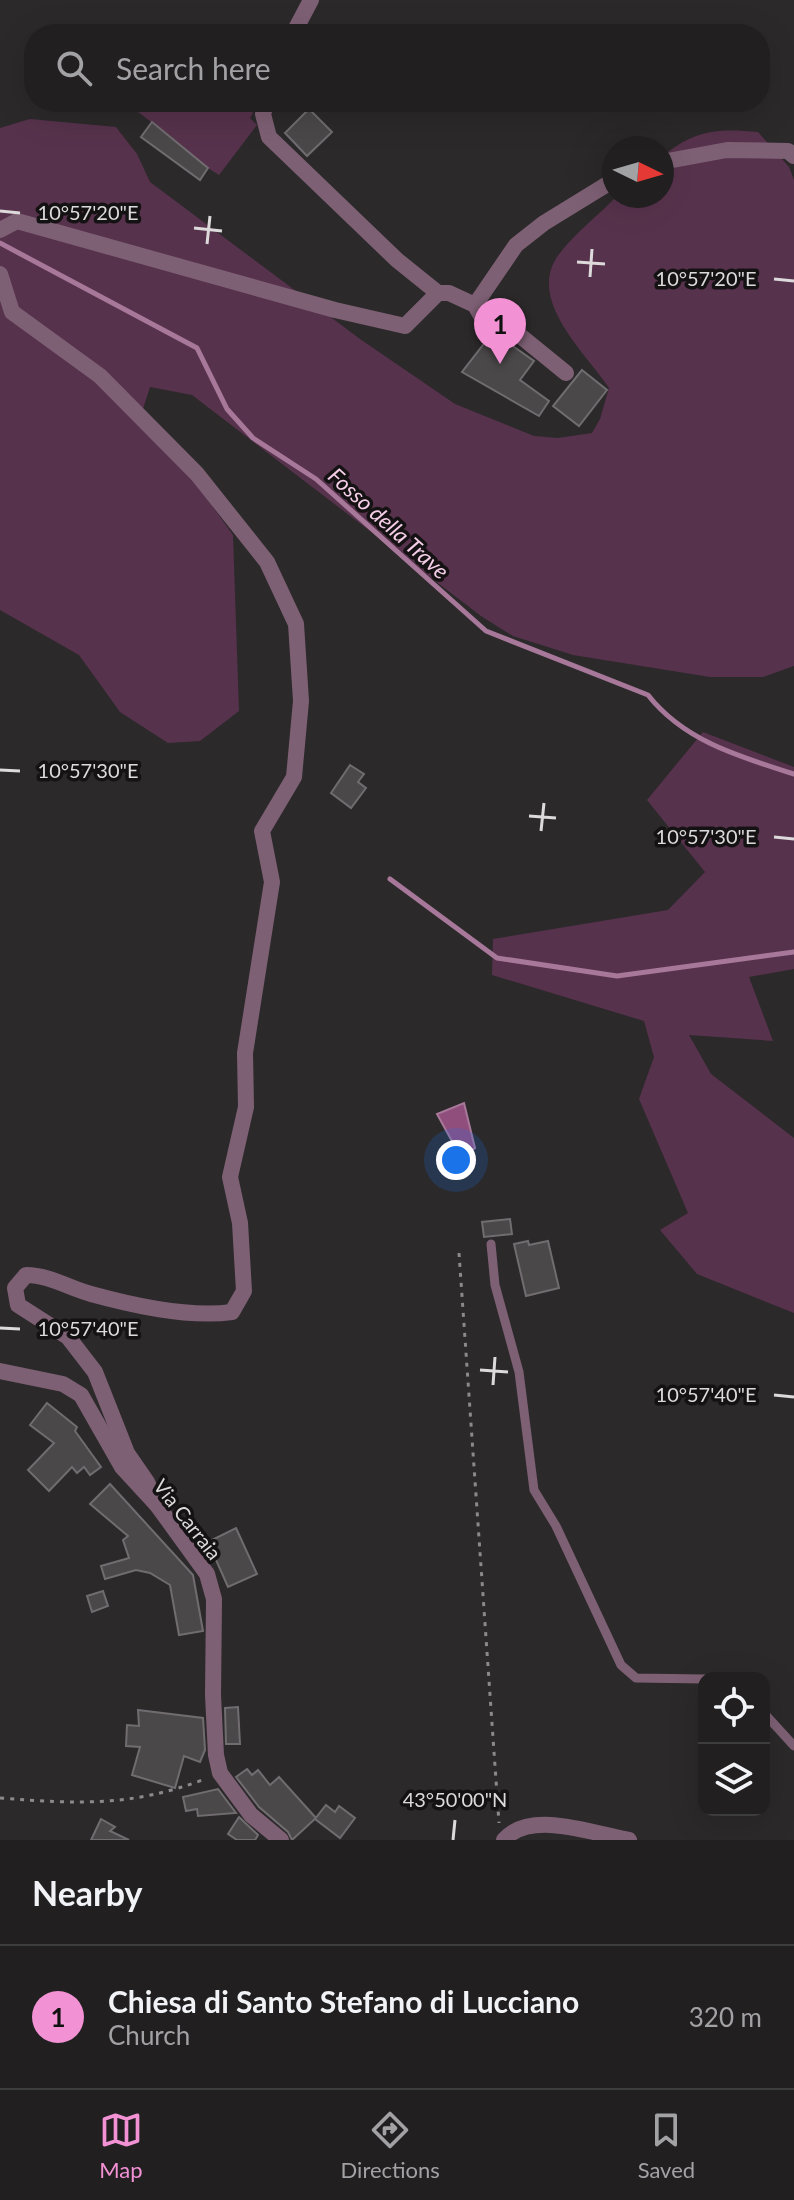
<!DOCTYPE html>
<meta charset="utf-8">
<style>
body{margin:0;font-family:Lato,sans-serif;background:#2d2c2d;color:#f1f3f6}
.controls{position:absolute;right:24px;bottom:24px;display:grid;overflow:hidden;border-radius:16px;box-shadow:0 8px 32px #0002}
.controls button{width:72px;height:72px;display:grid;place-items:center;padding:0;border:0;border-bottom:2px solid #3e3d3e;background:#211f20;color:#f1f3f6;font:40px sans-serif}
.compass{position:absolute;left:602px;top:136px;width:72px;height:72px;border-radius:50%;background:#211f20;box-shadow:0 8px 32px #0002;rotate:95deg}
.you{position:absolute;left:456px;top:1160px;width:28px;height:28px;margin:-20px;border:6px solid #fff;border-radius:50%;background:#1a73e8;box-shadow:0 0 0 12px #1a73e833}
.badge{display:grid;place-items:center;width:52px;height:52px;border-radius:50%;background:#f391d5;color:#111;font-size:26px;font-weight:700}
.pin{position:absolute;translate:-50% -66px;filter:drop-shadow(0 2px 4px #0008)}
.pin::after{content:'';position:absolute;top:42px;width:28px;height:24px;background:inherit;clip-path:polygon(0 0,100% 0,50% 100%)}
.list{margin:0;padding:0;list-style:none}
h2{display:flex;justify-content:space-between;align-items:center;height:104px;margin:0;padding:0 32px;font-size:34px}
h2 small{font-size:26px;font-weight:400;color:#a2a2a5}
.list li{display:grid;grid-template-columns:52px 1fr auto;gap:24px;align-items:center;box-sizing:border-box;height:144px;padding:0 32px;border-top:2px solid #3e3d3e}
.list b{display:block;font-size:30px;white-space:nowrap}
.list p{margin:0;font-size:26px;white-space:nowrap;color:#a2a2a5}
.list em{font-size:26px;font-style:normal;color:#a2a2a5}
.icon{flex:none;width:44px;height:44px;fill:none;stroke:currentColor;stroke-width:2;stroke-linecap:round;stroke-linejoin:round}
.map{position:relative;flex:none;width:794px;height:1840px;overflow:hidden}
.search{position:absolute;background:#211f20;box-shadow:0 8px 32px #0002;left:24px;right:24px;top:24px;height:88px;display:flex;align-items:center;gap:20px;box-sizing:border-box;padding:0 28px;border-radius:32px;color:#a2a2a5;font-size:30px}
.sheet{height:248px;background:#211f20}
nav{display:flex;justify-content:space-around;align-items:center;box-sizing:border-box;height:112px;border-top:2px solid #3e3d3e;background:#211f20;font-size:22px;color:#a2a2a5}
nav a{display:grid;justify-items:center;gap:4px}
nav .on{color:#f391d5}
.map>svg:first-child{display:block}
.green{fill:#57324c}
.water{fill:#904e7d;stroke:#a77899;stroke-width:2}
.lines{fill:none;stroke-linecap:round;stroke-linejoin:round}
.stream{stroke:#a77899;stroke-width:5}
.building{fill:#4b484a;stroke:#706c6f;stroke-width:2}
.path{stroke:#8b898a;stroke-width:3;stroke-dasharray:4 6;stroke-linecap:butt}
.service{stroke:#7e6074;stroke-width:9}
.minor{stroke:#7e6074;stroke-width:16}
.ticks{fill:none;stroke:#dcdadb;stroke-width:3}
.labels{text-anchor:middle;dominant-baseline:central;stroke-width:7;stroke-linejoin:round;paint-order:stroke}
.street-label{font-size:20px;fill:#dcdadb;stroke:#141213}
.water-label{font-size:22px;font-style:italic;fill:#f5cee8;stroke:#141213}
.ticks-label{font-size:20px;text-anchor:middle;fill:#dcdadb;stroke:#141213;stroke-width:7;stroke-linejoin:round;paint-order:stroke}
</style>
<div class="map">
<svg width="794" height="1840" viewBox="0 0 794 1840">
<rect width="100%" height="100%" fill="#2c292b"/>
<g class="green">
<path d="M125 102H239L253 113 250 118 257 125 219 175 208 168 200 180 174 161 184 147Z"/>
<path d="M30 119 116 127 137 154 150 182 360 339 455 404 534 436 558 438 592 433 600 419 609 388C585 352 524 298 560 253 576 232 599 215 617 196H662V157C694 130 717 128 758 132L789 167 794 180V666L763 677H710L573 655 513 636 481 616 192 395 150 387 143 409 233 535 239 711 200 741 168 743 120 712 79 655 0 610V128Z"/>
<path d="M703 732 794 767V969L749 977 773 1041 689 1035 711 1074 794 1138V1313L697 1274 660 1230 688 1213 639 1099 654 1057 644 1021 492 975 493 939 668 910 705 872 647 800Z"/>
</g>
<path class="water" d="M464 1103 475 1148 468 1153 459 1154 437 1114Z"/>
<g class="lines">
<g class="stream">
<path d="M0 243 197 348 227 409 253 438 316 479 486 631 648 695C684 741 740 757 794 774"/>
<path d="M390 879 497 958 617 976 794 952"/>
</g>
</g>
<g class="building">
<path d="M309 109 332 132 307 156 285 133Z"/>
<path d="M152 122 208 168 200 180 141 137Z"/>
<path d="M493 332 534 361 520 380 549 401 539 416 462 372Z"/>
<path d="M582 370 607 390 579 426 553 406Z"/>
<path d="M350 765 364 774 358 782 366 788 351 808 331 793Z"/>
<path d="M510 1219 512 1234 484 1237 482 1222Z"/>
<path d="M528 1241 529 1245 548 1241 559 1288 526 1296 514 1244Z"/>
<path d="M47 1403 77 1427 75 1431 101 1467 90 1475 84 1467 77 1473 72 1467 49 1491 28 1470 54 1443 30 1425Z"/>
<path d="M110 1484 193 1575 203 1631 179 1635 170 1585 150 1573 136 1570 105 1579 101 1566 129 1558 123 1540 128 1536 90 1504Z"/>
<path d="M236 1528 257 1574 228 1587 208 1542Z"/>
<path d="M103 1591 108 1606 92 1612 87 1596Z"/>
<path d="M238 1707 240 1744H226L225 1708Z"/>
<path d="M138 1710 203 1718 205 1750 200 1762 184 1756 175 1788 132 1775 140 1747 126 1746 127 1725 139 1726Z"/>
<path d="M247 1769 252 1775 258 1770 270 1785 279 1777 316 1818 292 1840 288 1832 259 1807 236 1777Z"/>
<path d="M218 1789 236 1813 198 1816 197 1809 186 1811 183 1797Z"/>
<path d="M326 1805 335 1812 339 1806 355 1818 340 1838 315 1819Z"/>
<path d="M239 1817 258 1835 255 1840H237L228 1834Z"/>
<path d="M101 1819 115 1827 110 1831 129 1840H91Z"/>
</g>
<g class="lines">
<g class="path">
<path d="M459 1253 499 1823"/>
<path d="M0 1798C78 1804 131 1807 205 1779"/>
</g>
<g class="service">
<path d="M491 1244 495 1285 519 1372 534 1490 556 1526 621 1665 636 1678 704 1679"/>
<path d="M764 1713 794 1746"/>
</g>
<g class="minor">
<path d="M293 34 311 0"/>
<path d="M267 102 263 114 269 137 397 260 438 293"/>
<path d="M662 162 727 150 788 151 794 156"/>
<path d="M0 230 17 221 335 310 405 326 438 293H449L475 305 516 245 544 223 614 180"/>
<path d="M0 274 12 312 100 376 197 474 267 562 296 624 301 701 294 777 262 831 272 882 245 1053 246 1107 230 1177 240 1223 244 1291 232 1312C191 1318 131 1305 91 1294 69 1288 49 1275 26 1275L15 1288 18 1305 68 1337 95 1372 127 1453 147 1482 157 1505"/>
<path d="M475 305 481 316 507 325 566 373"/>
<path d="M0 1371 63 1384 81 1395 122 1467 157 1505 207 1574 214 1599 213 1695 216 1755 220 1773 251 1815 281 1840"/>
<path d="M504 1840C530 1809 595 1834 629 1840"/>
</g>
</g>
<path class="ticks" d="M0 211 20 213M194 228 222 231M207 244 210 216M577 262 605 264M590 277 592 249M774 279 794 281M0 770 20 771M529 816 556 818M541 831 544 803M774 837 794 839M0 1328 20 1329M480 1370 508 1372M493 1385 495 1357M774 1395 794 1397M453 1840 455 1820"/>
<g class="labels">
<g class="street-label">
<text transform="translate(188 1519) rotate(52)">Via Carraia</text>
</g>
<g class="water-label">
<text transform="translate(389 523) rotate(42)">Fosso della Trave</text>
</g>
</g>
<g class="ticks-label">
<text x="88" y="220">10°57'20"E</text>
<text x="706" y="286">10°57'20"E</text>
<text x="88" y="778">10°57'30"E</text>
<text x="706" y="844">10°57'30"E</text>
<text x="88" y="1336">10°57'40"E</text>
<text x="706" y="1402">10°57'40"E</text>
<text x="455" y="1807">43°50'00"N</text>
</g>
</svg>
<div class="controls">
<button><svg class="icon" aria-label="locate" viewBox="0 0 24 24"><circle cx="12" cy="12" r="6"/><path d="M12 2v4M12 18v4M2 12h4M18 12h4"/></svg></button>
<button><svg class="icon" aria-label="layers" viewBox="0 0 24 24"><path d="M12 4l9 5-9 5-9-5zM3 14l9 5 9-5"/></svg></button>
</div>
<svg class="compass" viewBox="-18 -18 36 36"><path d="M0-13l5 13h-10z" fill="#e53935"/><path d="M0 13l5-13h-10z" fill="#a2a2a5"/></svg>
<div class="you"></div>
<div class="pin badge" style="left:500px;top:364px">1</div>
<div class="search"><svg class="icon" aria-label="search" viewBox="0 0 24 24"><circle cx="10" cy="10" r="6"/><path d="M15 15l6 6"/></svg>Search here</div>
</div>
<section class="sheet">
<h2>Nearby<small></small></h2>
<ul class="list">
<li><span class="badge">1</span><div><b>Chiesa di Santo Stefano di Lucciano</b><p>Church</p></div><em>320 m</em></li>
</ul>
</section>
<nav>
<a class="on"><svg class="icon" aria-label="map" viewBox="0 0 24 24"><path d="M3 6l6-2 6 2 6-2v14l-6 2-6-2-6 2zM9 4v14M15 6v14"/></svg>Map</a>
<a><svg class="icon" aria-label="directions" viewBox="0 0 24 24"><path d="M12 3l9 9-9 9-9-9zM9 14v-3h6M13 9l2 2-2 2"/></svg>Directions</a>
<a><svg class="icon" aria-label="saved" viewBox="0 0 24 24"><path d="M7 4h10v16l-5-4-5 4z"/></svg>Saved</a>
</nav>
